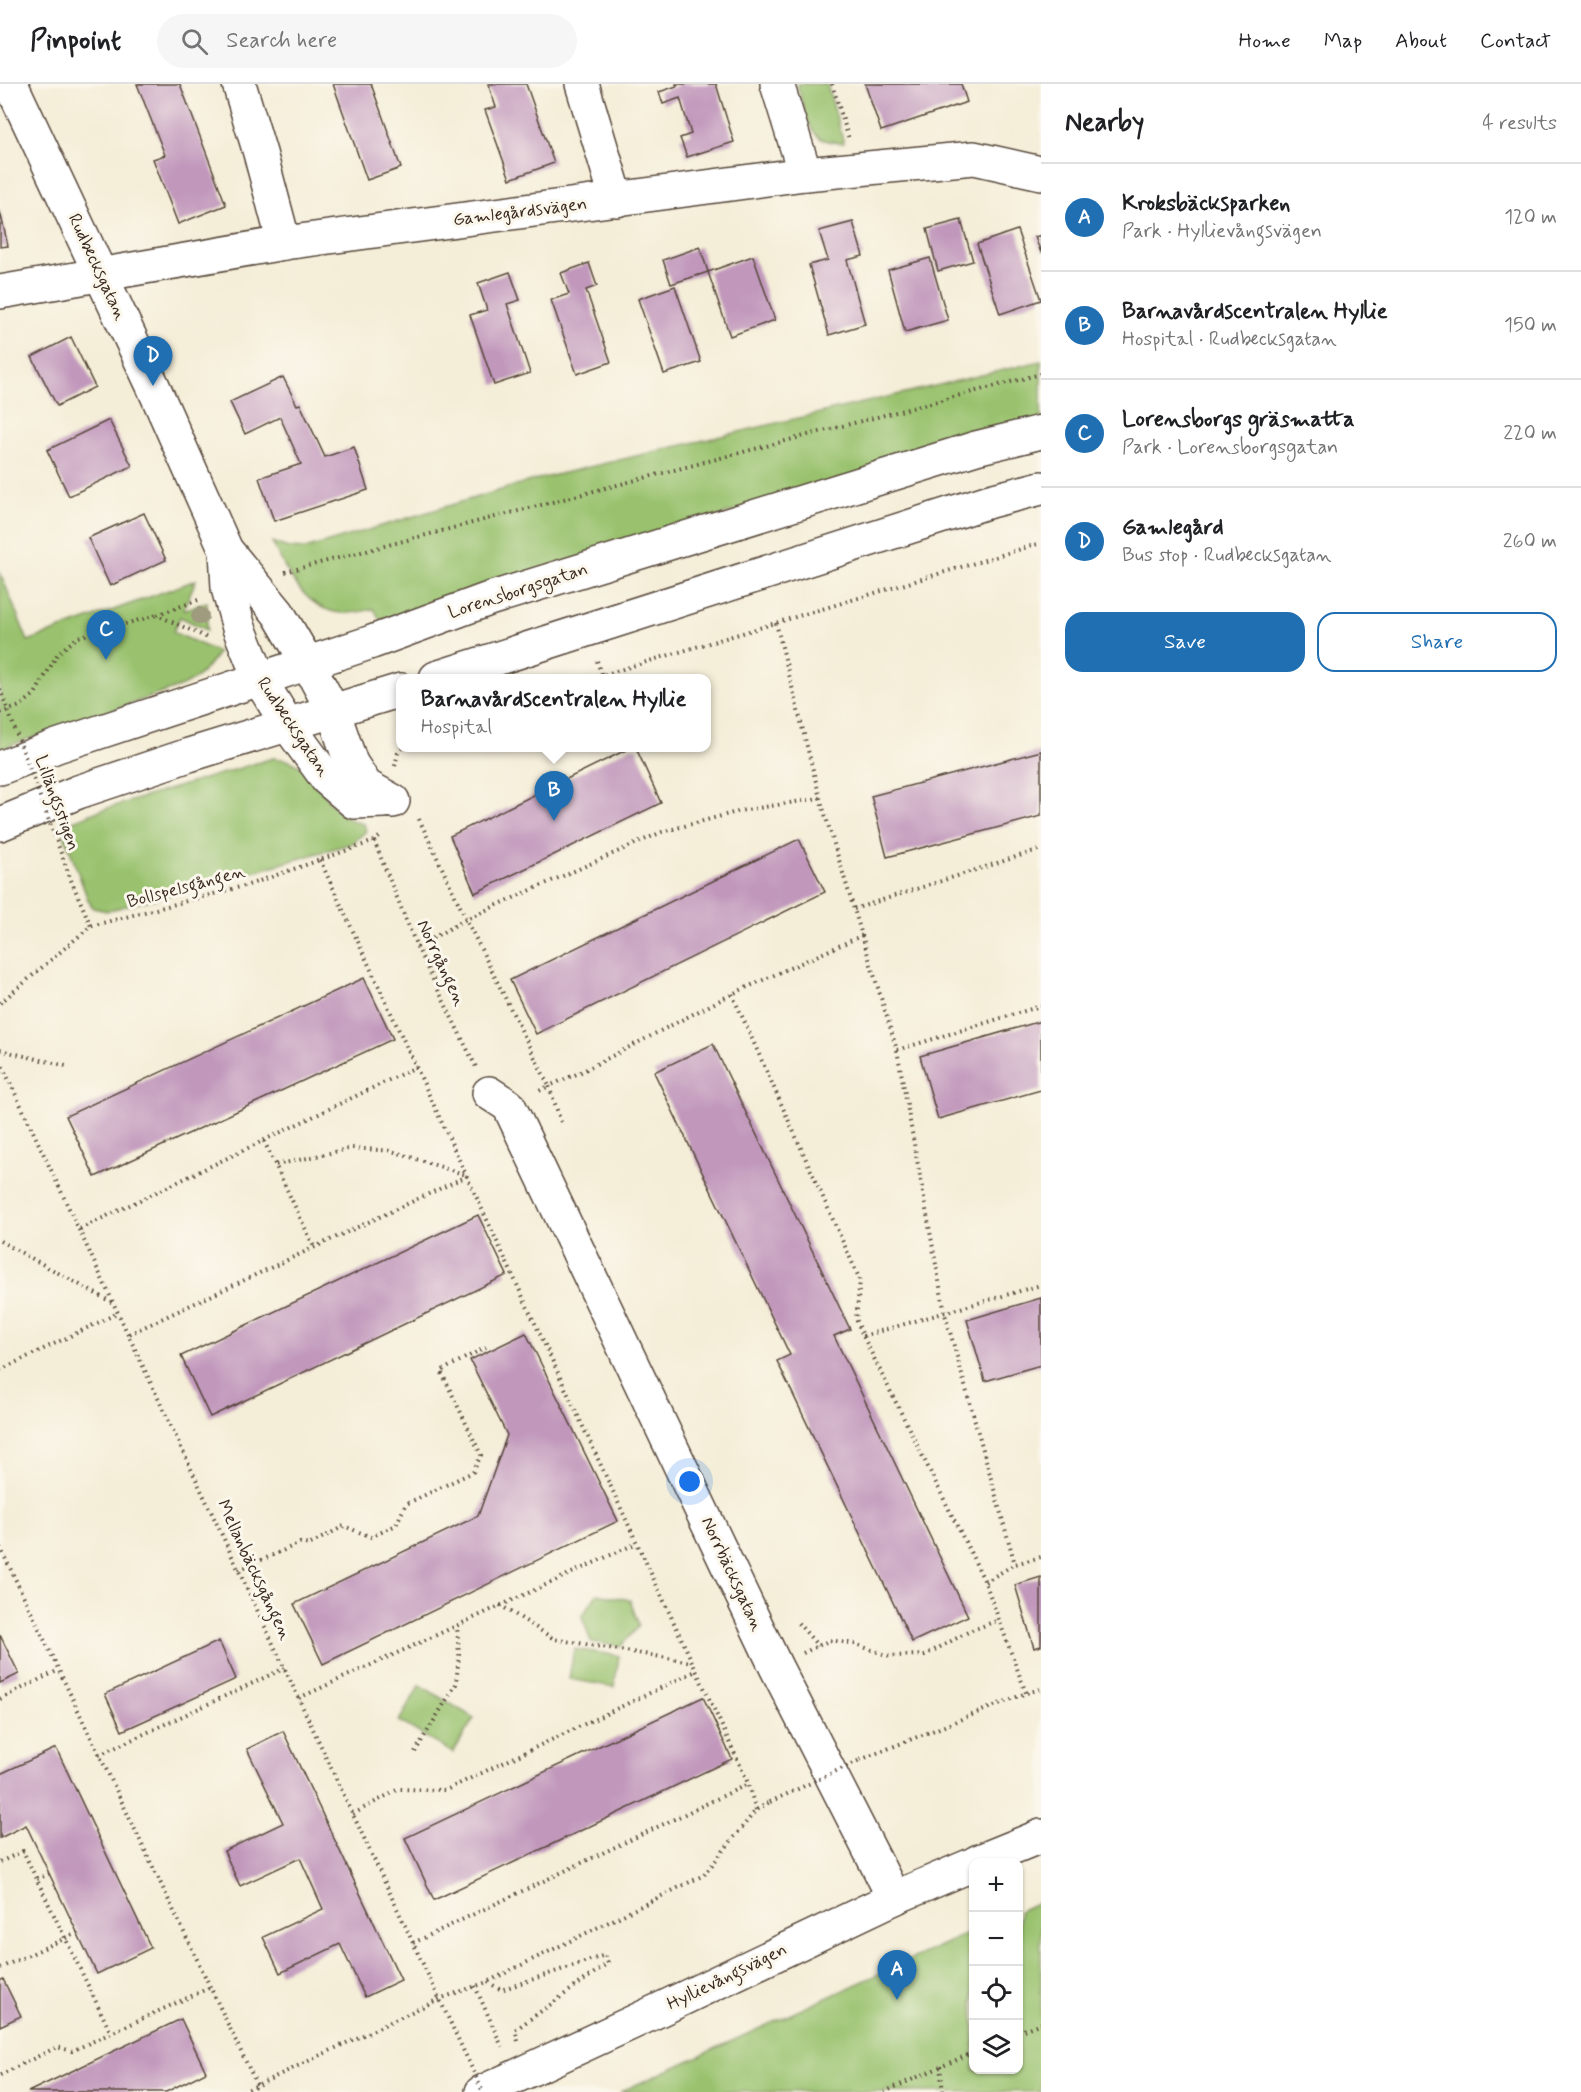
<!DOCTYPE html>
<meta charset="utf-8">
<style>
body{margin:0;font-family:Mynerve,sans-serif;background:#f6f6f6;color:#202124}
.controls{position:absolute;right:18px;bottom:18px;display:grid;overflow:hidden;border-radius:12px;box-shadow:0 2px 4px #0004}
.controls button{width:54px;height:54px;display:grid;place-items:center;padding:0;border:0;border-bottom:2px solid #e0e0e0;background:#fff;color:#202124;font:30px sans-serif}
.you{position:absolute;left:690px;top:1398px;width:21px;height:21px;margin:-15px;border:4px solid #fff;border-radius:50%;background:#1a73e8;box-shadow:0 0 0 9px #1a73e833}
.badge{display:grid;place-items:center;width:39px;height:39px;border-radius:50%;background:#1f6fb2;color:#fff;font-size:20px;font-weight:700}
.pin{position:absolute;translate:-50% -50px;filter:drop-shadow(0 2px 3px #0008)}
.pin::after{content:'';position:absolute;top:32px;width:21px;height:18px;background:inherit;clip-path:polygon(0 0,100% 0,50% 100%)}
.popup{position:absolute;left:396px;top:590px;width:315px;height:78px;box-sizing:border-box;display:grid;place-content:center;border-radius:12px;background:#fff;filter:drop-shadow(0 2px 4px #0005);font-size:20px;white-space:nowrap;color:#757577}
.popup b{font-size:22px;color:#202124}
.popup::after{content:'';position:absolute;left:50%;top:100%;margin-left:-12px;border:12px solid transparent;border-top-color:#fff}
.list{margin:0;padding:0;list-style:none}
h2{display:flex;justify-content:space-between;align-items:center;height:78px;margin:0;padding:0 24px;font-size:26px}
h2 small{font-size:20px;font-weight:400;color:#757577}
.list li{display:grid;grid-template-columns:39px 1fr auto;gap:18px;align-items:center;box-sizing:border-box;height:108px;padding:0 24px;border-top:2px solid #e0e0e0}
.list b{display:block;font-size:22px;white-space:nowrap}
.list p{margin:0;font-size:20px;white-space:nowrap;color:#757577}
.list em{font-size:20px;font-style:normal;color:#757577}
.actions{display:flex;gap:12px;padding:18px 24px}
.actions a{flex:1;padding:14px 0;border:2px solid #1f6fb2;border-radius:18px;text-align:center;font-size:21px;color:#1f6fb2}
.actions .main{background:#1f6fb2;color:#fff}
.icon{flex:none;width:33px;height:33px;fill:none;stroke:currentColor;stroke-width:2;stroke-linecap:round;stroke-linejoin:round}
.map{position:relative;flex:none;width:1041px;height:2008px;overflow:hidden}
header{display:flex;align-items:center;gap:36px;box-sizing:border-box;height:84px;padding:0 30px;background:#fff;border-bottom:2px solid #e0e0e0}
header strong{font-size:28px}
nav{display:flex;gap:33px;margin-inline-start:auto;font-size:21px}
.search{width:420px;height:54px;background:#f6f6f6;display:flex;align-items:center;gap:15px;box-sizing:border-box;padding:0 21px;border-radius:33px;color:#757577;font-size:22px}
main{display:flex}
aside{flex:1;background:#fff}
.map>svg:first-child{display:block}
.green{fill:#9ac26e;stroke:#6a7646;stroke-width:1.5}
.building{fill:#c198bc}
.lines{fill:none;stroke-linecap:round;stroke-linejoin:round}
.minor-casing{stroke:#57473a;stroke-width:36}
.major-casing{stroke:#57473a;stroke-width:36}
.path{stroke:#57473a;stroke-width:4;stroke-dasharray:1.5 4.5;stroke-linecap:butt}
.minor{stroke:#fff;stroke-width:33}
.major{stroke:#fff;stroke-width:33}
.path-bridge{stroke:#57473a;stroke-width:4;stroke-dasharray:1.5 4.5;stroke-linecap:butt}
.tree{fill:#9e9b7e}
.labels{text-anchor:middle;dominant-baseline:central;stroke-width:6;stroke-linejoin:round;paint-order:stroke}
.street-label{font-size:18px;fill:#3b2a1e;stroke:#fbf7ec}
</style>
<header>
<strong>Pinpoint</strong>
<div class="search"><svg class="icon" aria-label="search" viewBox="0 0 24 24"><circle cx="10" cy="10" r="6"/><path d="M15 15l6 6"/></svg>Search here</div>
<nav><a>Home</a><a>Map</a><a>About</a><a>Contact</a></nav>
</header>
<main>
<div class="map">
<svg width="1041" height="2008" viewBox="0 0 1041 2008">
<rect width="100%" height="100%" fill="#fbf7ec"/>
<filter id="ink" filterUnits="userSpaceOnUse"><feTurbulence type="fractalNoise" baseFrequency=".0167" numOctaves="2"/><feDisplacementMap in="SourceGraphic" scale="12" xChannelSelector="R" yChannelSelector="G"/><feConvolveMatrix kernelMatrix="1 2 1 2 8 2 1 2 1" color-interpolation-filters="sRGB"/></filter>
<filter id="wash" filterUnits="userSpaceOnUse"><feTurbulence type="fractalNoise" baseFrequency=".008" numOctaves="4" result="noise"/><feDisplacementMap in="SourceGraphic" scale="24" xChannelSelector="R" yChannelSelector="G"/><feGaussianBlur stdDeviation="1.35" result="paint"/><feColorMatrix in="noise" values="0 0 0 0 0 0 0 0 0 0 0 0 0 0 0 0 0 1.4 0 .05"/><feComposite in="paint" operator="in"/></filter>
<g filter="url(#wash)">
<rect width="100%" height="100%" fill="#f4edd7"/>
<g class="green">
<path d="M797 0H827L844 59C836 58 827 58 820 54 808 48 801 13 797 0Z"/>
<path d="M1041 277V335L550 483 380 536 374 525C364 527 352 530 342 529 306 527 285 486 272 458L288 464 305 465 534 396Z"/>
<path d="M0 488 28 557 196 496 183 526 207 518V546L180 533 173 548 218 568C208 584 199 594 182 602L0 665Z"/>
<path d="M273 674C277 675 283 675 287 676 321 686 324 733 364 740L366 747 353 759 221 797 107 827 93 824 88 816 61 742 98 727Z"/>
<path d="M597 1510 630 1516 639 1542 621 1562 591 1558 582 1532Z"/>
<path d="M574 1565 619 1572 614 1603 569 1595Z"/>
<path d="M420 1601 474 1634 453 1669 399 1637Z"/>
<path d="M1041 1817V2008H620L973 1847 974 1986H1018L1019 1827Z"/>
</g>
<g id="blocks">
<g class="building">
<path d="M137 0H180L226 121 178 140 153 75 165 71Z"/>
<path d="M333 0H371L401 84 367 96Z"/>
<path d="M488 0H526L554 79 510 95 485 26 496 23Z"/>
<path d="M676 0H716L734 58 687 73 680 54 691 50 680 14 663 20 659 8 677 2Z"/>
<path d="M865 0H961L967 18 881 47Z"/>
<path d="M0 127 8 162 0 163Z"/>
<path d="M961 136 973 177 938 187 927 145Z"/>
<path d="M853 138 863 172 847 176 865 240 829 251 809 181 828 176 819 147Z"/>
<path d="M1017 146 1041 216 1000 230 977 160Z"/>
<path d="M1041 151V169L1035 153Z"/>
<path d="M700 163 708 188 671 200 663 176Z"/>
<path d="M753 172 775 236 730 252 708 188Z"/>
<path d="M930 174 948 236 905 248 888 186Z"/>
<path d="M589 179 597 202 586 206 611 278 577 290 551 216 569 210 561 189Z"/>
<path d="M510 188 520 216 507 220 530 289 494 301 470 231 487 226 478 199Z"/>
<path d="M675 202 701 278 664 290 638 215Z"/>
<path d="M71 253 95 303 57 322 32 273Z"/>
<path d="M283 293 297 321 300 320 325 373 354 363 368 406 274 437 259 394 301 380 280 333 245 350 230 318Z"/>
<path d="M109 336 132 382 69 412 47 366Z"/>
<path d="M144 429 166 476 110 502 88 454Z"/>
<path d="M630 664H636L661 719 475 809 450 752Z"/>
<path d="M1041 667V732L887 773 871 712Z"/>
<path d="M799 755 825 808 536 950 510 896Z"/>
<path d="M364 894 393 955 95 1093 66 1032Z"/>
<path d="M1041 937V1006L938 1035 920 972Z"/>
<path d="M713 960 850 1245 834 1252 968 1532 912 1558 777 1277 790 1271 654 988Z"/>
<path d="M478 1131 507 1191 210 1333 181 1272Z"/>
<path d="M1041 1214V1281L985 1297 967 1236Z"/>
<path d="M526 1249 618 1437 323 1580 294 1520 478 1432 507 1351 470 1276Z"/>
<path d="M1041 1493V1562L1034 1564 1015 1501Z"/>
<path d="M0 1551 19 1590 0 1599Z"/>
<path d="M219 1557 236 1595 122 1647 105 1610Z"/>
<path d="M703 1613 732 1675 434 1816 405 1754Z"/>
<path d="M283 1647 401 1896 365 1913 340 1860 280 1889 263 1853 323 1825 300 1774 240 1802 224 1767 283 1739 247 1665Z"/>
<path d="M56 1664 151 1864 97 1890 26 1741 0 1754V1690Z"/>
<path d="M3 1895 21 1932 0 1942V1897Z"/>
<path d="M181 1935 206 1988 166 2008H28Z"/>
</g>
</g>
</g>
<g filter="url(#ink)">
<use href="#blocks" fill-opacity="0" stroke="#57473a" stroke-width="1.5"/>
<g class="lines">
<defs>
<g id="minor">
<path d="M11 0 153 302 226 466 278 529 308 580 333 627 351 679 366 702 393 717"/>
<path d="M239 0 260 69 284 159"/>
<path d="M582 0 617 116"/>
<path d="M777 0 805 90"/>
<path d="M0 208 284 159 805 90 974 74 1041 89"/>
<path d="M226 466 228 504 239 544 260 596 287 640 327 695 354 718 385 717"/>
<path d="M489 1009 509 1022 776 1583 894 1814"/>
<path d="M977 1778 1041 1752"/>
<path d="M482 2008 640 1935 894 1814 974 1780"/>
</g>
<g id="major">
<path d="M436 594 990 417 1041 404"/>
<path d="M0 684 57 662 372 558 489 515 976 364 1041 348"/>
<path d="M0 740 78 708 189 671 401 606"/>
</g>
</defs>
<use href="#minor" class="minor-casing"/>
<use href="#major" class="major-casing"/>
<g class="path">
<path d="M832 0 849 55"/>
<path d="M285 488 1041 290"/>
<path d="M198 516 157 531 210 555"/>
<path d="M776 539 820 714 897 966 945 1230 1015 1480"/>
<path d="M597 577 602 592"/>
<path d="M593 594 1041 459"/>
<path d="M0 629 20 622 35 610 58 569 78 553 157 531"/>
<path d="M395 682 398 669 403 664"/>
<path d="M419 735 466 835 549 1002 537 1008"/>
<path d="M374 757 417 863 476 983"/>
<path d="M320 776 746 1694 756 1726"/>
<path d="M71 796 91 842"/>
<path d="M854 825 1041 765"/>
<path d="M417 863 466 835 662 748 740 727 820 714"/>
<path d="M732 910 860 1196 856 1235 863 1252 985 1498 1026 1609"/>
<path d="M0 919 91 842 248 801 374 757 382 751"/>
<path d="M0 966 66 982"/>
<path d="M897 966 1041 922"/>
<path d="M0 977 453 1944"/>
<path d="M561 1038 549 1002 579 989 732 910 863 851"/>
<path d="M264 1057 314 1163"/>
<path d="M276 1081 352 1064 392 1067 466 1091"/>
<path d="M80 1145 416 983"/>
<path d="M0 1157 113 1219"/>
<path d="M129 1250 467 1092"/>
<path d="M863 1252 1041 1201"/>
<path d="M0 1286 118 1229"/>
<path d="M0 1463 257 2001"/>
<path d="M239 1486 300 1459 309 1461 344 1442 371 1453 396 1441 406 1420 473 1388 481 1371 441 1287 486 1263"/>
<path d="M985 1498 1015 1480 1041 1473"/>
<path d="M500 1521 554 1555 691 1578"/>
<path d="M798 1539 818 1562"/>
<path d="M803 1569 830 1556 855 1560 889 1572 925 1571 972 1546 999 1536"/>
<path d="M299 1614 637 1459"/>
<path d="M0 1615 59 1586"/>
<path d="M415 1668 456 1600 459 1571 457 1542"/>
<path d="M99 1671 285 1584"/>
<path d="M860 1676 1026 1609 1041 1605"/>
<path d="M353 1730 399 1705 446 1706 696 1587"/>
<path d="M0 1778 23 1767 111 1949"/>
<path d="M37 1795 49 1790"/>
<path d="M413 1859 748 1700"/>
<path d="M0 1884 77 1849"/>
<path d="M488 1898 501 1906 605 1871 608 1879 515 1946 518 1957"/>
<path d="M475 1902 502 1963"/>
<path d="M1018 1948 1041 1939"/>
<path d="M940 1982 943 2008"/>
<path d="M0 1991 57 1963 72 1967 211 1903"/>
<path d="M243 2008 439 1915 487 1898 704 1791 756 1726 770 1718"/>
<path d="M884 2008 974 1968"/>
</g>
<use href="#minor" class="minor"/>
<use href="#major" class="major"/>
<g class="path-bridge">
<path d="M0 605 71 796"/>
<path d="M770 1718 860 1676"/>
<path d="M453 1944 483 2008"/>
</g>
</g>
<circle class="tree" cx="200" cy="532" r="9"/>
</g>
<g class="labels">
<g class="street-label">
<text transform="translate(520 128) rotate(-7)">Gamlegårdsvägen</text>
<text transform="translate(97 183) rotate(65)">Rudbecksgatan</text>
<text transform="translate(518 507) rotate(-18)">Lorensborgsgatan</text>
<text transform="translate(293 643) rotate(56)">Rudbecksgatan</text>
<text transform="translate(57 719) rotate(70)">Lillängsstigen</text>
<text transform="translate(186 803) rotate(-15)">Bollspelsgången</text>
<text transform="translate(441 879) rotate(65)">Norrgången</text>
<text transform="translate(254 1486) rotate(65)">Mellanbäcksgången</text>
<text transform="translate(732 1490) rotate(65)">Norrbäcksgatan</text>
<text transform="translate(727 1893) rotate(-26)">Hyllievångsvägen</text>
</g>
</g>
</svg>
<div class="controls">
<button>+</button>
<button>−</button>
<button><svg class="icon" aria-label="locate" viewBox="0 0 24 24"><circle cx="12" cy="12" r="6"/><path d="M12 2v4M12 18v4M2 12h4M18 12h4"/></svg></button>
<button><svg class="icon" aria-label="layers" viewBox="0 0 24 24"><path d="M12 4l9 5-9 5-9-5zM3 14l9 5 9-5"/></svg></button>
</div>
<div class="you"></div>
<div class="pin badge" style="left:897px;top:1916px">A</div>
<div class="pin badge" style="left:554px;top:737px">B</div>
<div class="popup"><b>Barnavårdscentralen Hyllie</b>Hospital</div>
<div class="pin badge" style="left:106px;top:576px">C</div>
<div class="pin badge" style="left:153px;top:302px">D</div>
</div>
<aside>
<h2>Nearby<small>4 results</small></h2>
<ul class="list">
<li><span class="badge">A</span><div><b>Kroksbäcksparken</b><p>Park · Hyllievångsvägen</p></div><em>120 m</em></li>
<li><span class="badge">B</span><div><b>Barnavårdscentralen Hyllie</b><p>Hospital · Rudbecksgatan</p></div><em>150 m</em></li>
<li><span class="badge">C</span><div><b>Lorensborgs gräsmatta</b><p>Park · Lorensborgsgatan</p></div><em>220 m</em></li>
<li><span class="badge">D</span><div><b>Gamlegård</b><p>Bus stop · Rudbecksgatan</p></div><em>260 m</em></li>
</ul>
<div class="actions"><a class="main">Save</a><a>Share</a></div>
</aside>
</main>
